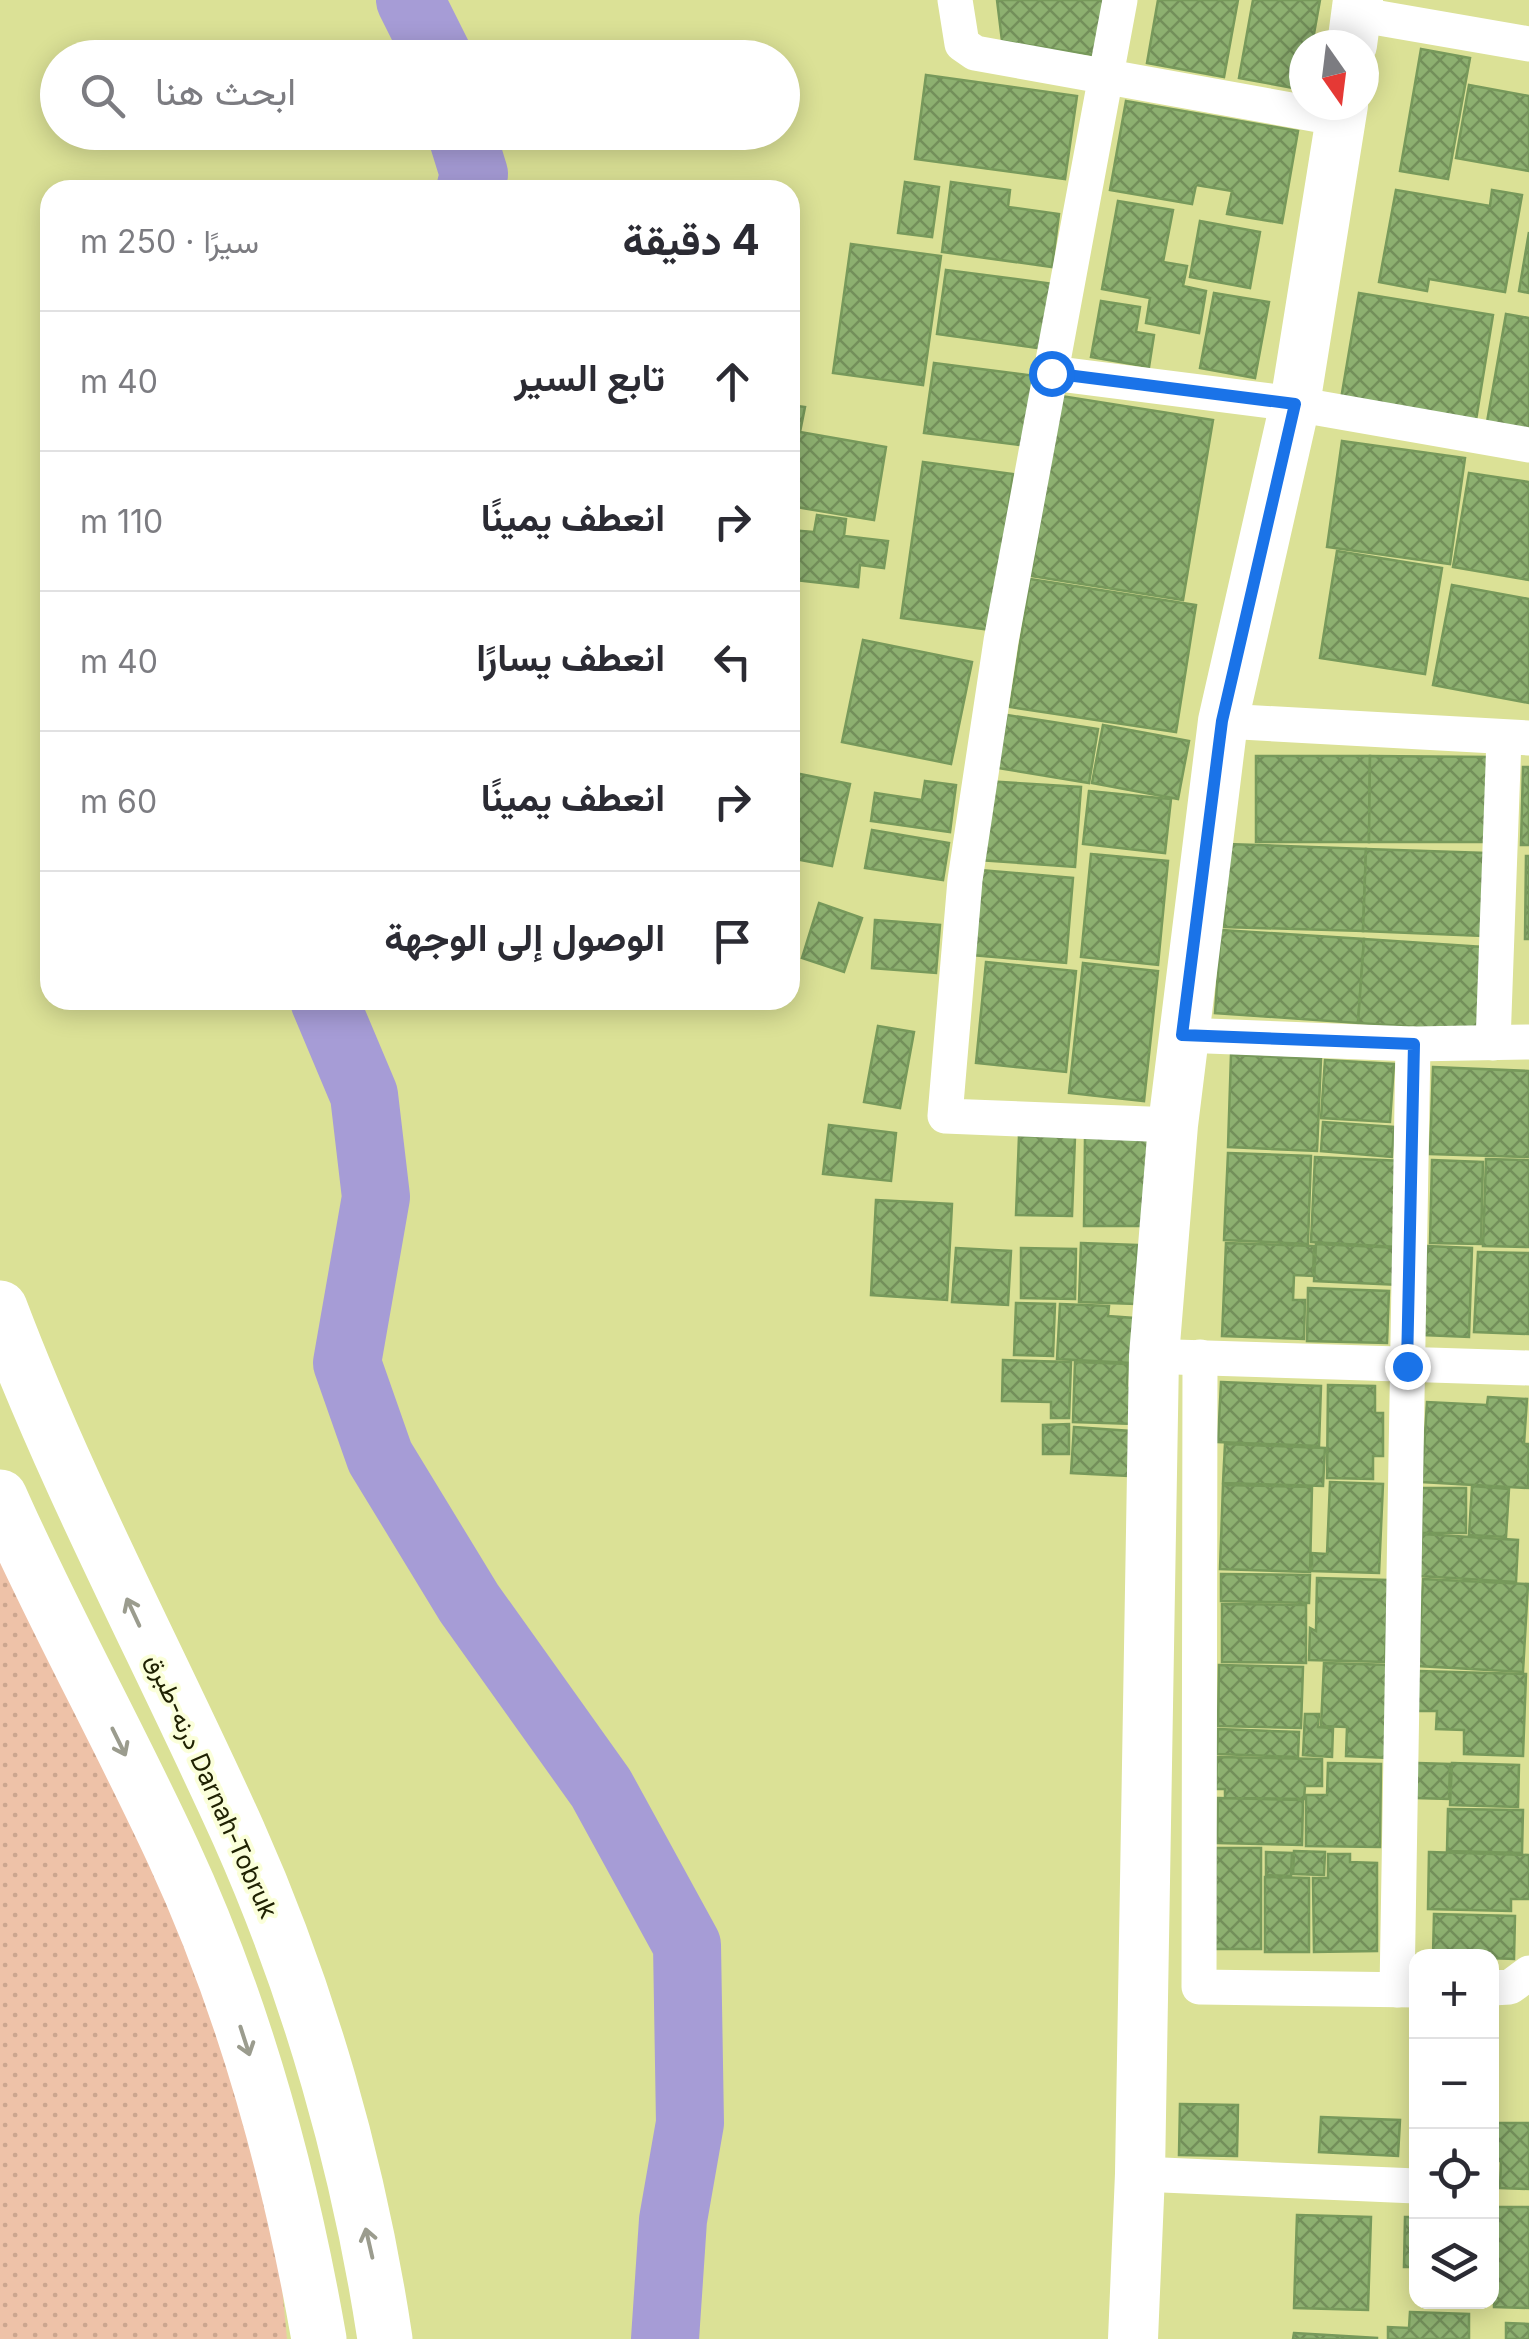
<!DOCTYPE html>
<html lang="ar">
<meta charset="utf-8">
<style>
body{margin:0;font-family:Inter,Vazirmatn,sans-serif;background:#f7f7f7;color:#2b2b33;direction:rtl}
.controls{position:absolute;right:30px;bottom:30px;display:grid;overflow:hidden;border-radius:20px;box-shadow:0 5px 25px #0003}
.controls button{width:90px;height:90px;display:grid;place-items:center;padding:0;border:0;border-bottom:2px solid #e1e1e2;background:#fff;color:#2b2b33;font:50px sans-serif}
.compass{position:absolute;left:1289px;top:30px;width:90px;height:90px;border-radius:50%;background:#fff;box-shadow:0 5px 25px #0003;rotate:166deg}
.stop{position:absolute;width:30px;height:30px;margin:-22px;border:8px solid #1a73e8;border-radius:50%;background:#fff}
.stop.end{background:#1a73e8;border-color:#fff;box-shadow:0 2px 10px #0008}
.list{margin:0;padding:0;list-style:none}
h2{display:flex;justify-content:space-between;align-items:center;height:130px;margin:0;padding:0 40px;font-size:42px}
h2 small{font-size:32px;font-weight:400;color:#7c7c81}
.list li{display:grid;grid-template-columns:65px 1fr auto;gap:30px;align-items:center;box-sizing:border-box;height:140px;padding:0 40px;border-top:2px solid #e1e1e2}
.list b{display:block;font-size:38px;white-space:nowrap}
.list em{font-size:32px;font-style:normal;color:#7c7c81}
.icon{flex:none;width:55px;height:55px;fill:none;stroke:currentColor;stroke-width:2;stroke-linecap:round;stroke-linejoin:round}
.map{position:relative;flex:none;width:1529px;height:2339px;overflow:hidden;direction:ltr}
.search{position:absolute;background:#fff;box-shadow:0 5px 25px #0003;left:40px;top:40px;width:760px;height:110px;display:flex;align-items:center;gap:25px;box-sizing:border-box;padding:0 35px;border-radius:55px;color:#7c7c81;font-size:38px}
.panel{position:absolute;background:#fff;box-shadow:0 5px 25px #0003;left:40px;top:180px;width:760px;height:830px;border-radius:30px;direction:rtl}
.map>svg:first-child{display:block}
.grass{fill:url(#grass-dots)}
.lines{fill:none;stroke-linecap:round;stroke-linejoin:round}
.river{stroke:#a69cd6;stroke-width:68}
.building{fill:url(#building-cross-hatch);stroke:#77995b;stroke-width:2.5}
.street{stroke:#fff;stroke-width:35}
.secondary{stroke:#fff;stroke-width:50}
.highway{stroke:#fff;stroke-width:55}
.oneway{stroke:#9b9c8e}
.route{stroke:#1a73e8;stroke-width:12}
.labels{text-anchor:middle;dominant-baseline:central;stroke-width:8;stroke-linejoin:round;paint-order:stroke}
.street-label{font-size:25px;fill:#202203;stroke:#fbffda}
</style>
<div class="map">
<svg width="1529" height="2339" viewBox="0 0 1529 2339">
<defs>
<pattern id="grass-dots" width="8" height="8" patternUnits="userSpaceOnUse" patternTransform="scale(2.5)"><rect width="8" height="8" fill="#eec2a8"/><path d="M2 2h.1M6 6h.1" fill="none" stroke="#cca68f" stroke-width="1.8" stroke-linecap="round"/></pattern>
<pattern id="building-cross-hatch" width="8" height="8" patternUnits="userSpaceOnUse" patternTransform="scale(2.5)"><rect width="8" height="8" fill="#8db070"/><path d="M0 0l8 8M0 8l8-8" fill="none" stroke="#738f5a"/></pattern>
</defs>
<rect width="100%" height="100%" fill="#dbe196"/>
<path class="grass" d="M0 1529 191 1942 276 2225 287 2339H0Z"/>
<g class="lines">
<g class="river">
<path d="M410 0 439 58"/>
<path d="M461 132 474 174 470 190"/>
<path d="M324 1000 364 1095 376 1197 347 1363 380 1457 469 1603 601 1788 687 1945 690 2123 673 2220 665 2339"/>
</g>
</g>
<g class="building">
<path d="M997 0H1106L1099 56 1002 41Z"/>
<path d="M1158 0H1238L1224 77 1147 63Z"/>
<path d="M1253 0H1320L1312 45H1304V90L1239 78Z"/>
<path d="M1421 49 1470 58 1448 179 1400 171Z"/>
<path d="M926 75 1077 96 1065 179 915 159Z"/>
<path d="M1469 85 1529 96V171L1456 158Z"/>
<path d="M1126 101 1298 131 1282 223 1227 214 1232 191 1196 185 1192 204 1110 190Z"/>
<path d="M905 182 939 187 932 237 898 233Z"/>
<path d="M951 182 1010 190 1008 207 1059 214 1052 267 942 252Z"/>
<path d="M1396 190 1490 206 1492 190 1522 195 1505 292 1429 279 1427 291 1379 282Z"/>
<path d="M1118 201 1173 210 1163 262 1187 266 1183 286 1206 291 1199 333 1146 323 1150 298 1102 289Z"/>
<path d="M1200 221 1260 232 1250 288 1190 277Z"/>
<path d="M1529 232V293L1519 291Z"/>
<path d="M851 244 941 256 923 385 833 373Z"/>
<path d="M946 270 1054 284 1045 349 937 334Z"/>
<path d="M1214 293 1269 302 1255 378 1200 368Z"/>
<path d="M1359 293 1493 315 1476 420 1341 399Z"/>
<path d="M1101 301 1140 307 1136 332 1154 335 1149 367 1091 357Z"/>
<path d="M1506 314 1529 318V429L1487 422Z"/>
<path d="M934 363 1036 376 1027 446 924 433Z"/>
<path d="M1061 396 1213 420 1183 600 1031 576Z"/>
<path d="M790 405 805 407 800 432 886 447 874 520 790 506Z"/>
<path d="M1342 441 1465 458 1450 564 1327 547Z"/>
<path d="M923 462 1013 474 991 630 901 618Z"/>
<path d="M1469 473 1529 482V580L1453 567Z"/>
<path d="M817 515 846 519 844 536 888 541 884 568 860 565 858 587 795 580 793 596H790V530L814 532Z"/>
<path d="M1337 551 1442 568 1425 674 1320 658Z"/>
<path d="M1030 579 1196 605 1176 732 1010 707Z"/>
<path d="M1452 585 1529 599V703L1433 685Z"/>
<path d="M863 640 972 662 951 764 842 742Z"/>
<path d="M1007 715 1098 729 1089 783 998 768Z"/>
<path d="M1103 725 1189 741 1178 799 1092 783Z"/>
<path d="M1256 756H1370L1369 842H1256Z"/>
<path d="M1370 756 1492 757 1491 842H1369Z"/>
<path d="M1523 767H1529V845H1521Z"/>
<path d="M790 772 850 784 832 866 790 858Z"/>
<path d="M925 781 956 785 950 832 871 821 875 793 922 800Z"/>
<path d="M985 781 1081 787 1075 867 979 860Z"/>
<path d="M1089 791 1171 799 1165 853 1083 844Z"/>
<path d="M872 830 949 843 943 880 865 868Z"/>
<path d="M1227 844 1366 849 1363 931 1224 927Z"/>
<path d="M1366 849 1486 853 1483 936 1363 931Z"/>
<path d="M1091 854 1168 861 1158 965 1081 957Z"/>
<path d="M1526 856H1529V939H1525Z"/>
<path d="M980 870 1073 878 1066 963 972 955Z"/>
<path d="M819 903 862 918 844 972 802 958Z"/>
<path d="M875 920 940 925 936 973 872 968Z"/>
<path d="M1221 930 1364 939 1358 1023 1215 1013Z"/>
<path d="M1364 939 1483 947 1477 1031 1358 1023Z"/>
<path d="M986 962 1076 971 1066 1072 976 1063Z"/>
<path d="M1083 963 1158 971 1144 1101 1069 1093Z"/>
<path d="M878 1026 914 1032 900 1108 864 1102Z"/>
<path d="M1231 1055 1321 1059 1317 1151 1228 1147Z"/>
<path d="M1325 1060 1394 1064 1390 1122 1321 1118Z"/>
<path d="M1433 1067 1529 1071V1157L1430 1154Z"/>
<path d="M1323 1122 1394 1127 1392 1157 1321 1151Z"/>
<path d="M829 1125 896 1133 891 1181 823 1174Z"/>
<path d="M1019 1136 1075 1137 1072 1216 1016 1215Z"/>
<path d="M1085 1138H1150V1226H1084Z"/>
<path d="M1228 1153 1311 1156 1308 1244 1224 1240Z"/>
<path d="M1315 1157 1403 1161 1398 1247 1311 1242Z"/>
<path d="M1486 1159 1529 1160V1247L1483 1246Z"/>
<path d="M1432 1160 1483 1162 1481 1244 1430 1243Z"/>
<path d="M876 1200 952 1204 947 1300 871 1295Z"/>
<path d="M1081 1243 1137 1245 1136 1304 1079 1302Z"/>
<path d="M1226 1243 1314 1246 1313 1276 1294 1275 1293 1300H1305L1304 1339 1222 1336Z"/>
<path d="M1316 1244 1402 1248 1400 1285 1314 1281Z"/>
<path d="M1427 1246 1472 1248 1469 1337 1423 1335Z"/>
<path d="M956 1248 1011 1251 1008 1305 952 1302Z"/>
<path d="M1021 1248 1076 1249 1075 1299 1021 1298Z"/>
<path d="M1478 1252 1529 1253V1334L1474 1332Z"/>
<path d="M1308 1288 1389 1291 1387 1343 1307 1341Z"/>
<path d="M1016 1303 1055 1304 1053 1356 1014 1355Z"/>
<path d="M1060 1304 1109 1306 1108 1316 1134 1318 1131 1363 1057 1359Z"/>
<path d="M1003 1360 1071 1362 1069 1418H1051V1402L1002 1401Z"/>
<path d="M1075 1362 1128 1364 1127 1388H1136L1135 1424 1073 1422Z"/>
<path d="M1221 1382 1321 1386 1319 1446 1218 1442Z"/>
<path d="M1328 1385 1375 1386V1413H1383V1456H1373V1479L1327 1478Z"/>
<path d="M1488 1397 1527 1399 1524 1444H1529L1528 1488 1422 1482 1427 1402 1487 1405Z"/>
<path d="M1069 1424V1454H1043V1425Z"/>
<path d="M1074 1427 1131 1431 1128 1476 1071 1473Z"/>
<path d="M1225 1444 1325 1448 1323 1486 1223 1483Z"/>
<path d="M1330 1482 1383 1484 1379 1573 1312 1571V1553L1327 1554Z"/>
<path d="M1223 1485 1312 1487 1310 1572 1220 1569Z"/>
<path d="M1472 1486 1509 1489 1506 1537 1469 1535Z"/>
<rect x="1422" y="1488" width="44" height="45"/>
<path d="M1422 1534 1518 1540 1516 1582 1419 1576Z"/>
<path d="M1221 1574 1310 1575 1309 1603 1221 1601Z"/>
<path d="M1317 1578 1388 1580 1385 1662 1309 1660 1310 1628 1316 1631Z"/>
<path d="M1423 1579 1528 1584 1523 1672 1418 1666Z"/>
<path d="M1222 1604 1306 1605V1663L1222 1662Z"/>
<path d="M1324 1663 1392 1665 1388 1758 1346 1756 1347 1727 1321 1726Z"/>
<path d="M1219 1665 1303 1667 1301 1728 1218 1726Z"/>
<path d="M1418 1671 1526 1674 1523 1756 1464 1754V1730L1436 1729 1437 1711H1416Z"/>
<path d="M1305 1714H1319L1318 1727 1333 1728 1332 1757 1303 1755Z"/>
<path d="M1218 1729 1299 1732 1298 1757 1217 1754Z"/>
<path d="M1217 1757 1322 1759V1786H1305L1304 1799 1225 1798V1789H1216Z"/>
<path d="M1328 1763 1381 1764 1380 1847 1306 1846V1795H1327Z"/>
<path d="M1417 1763 1450 1764 1449 1799 1416 1798Z"/>
<path d="M1452 1763 1519 1765 1518 1807 1450 1805Z"/>
<path d="M1218 1798 1303 1800 1302 1845 1217 1843Z"/>
<path d="M1448 1809 1523 1810 1522 1853 1447 1851Z"/>
<path d="M1216 1848H1261V1949H1215Z"/>
<path d="M1294 1851 1325 1852 1324 1875 1293 1874Z"/>
<path d="M1266 1852 1292 1853 1291 1876 1266 1875Z"/>
<path d="M1429 1852 1529 1855V1899H1511V1911L1428 1909Z"/>
<path d="M1328 1854H1350V1862L1377 1863V1951L1314 1952 1313 1878H1328Z"/>
<path d="M1265 1877 1309 1878V1952H1265Z"/>
<path d="M1434 1914 1515 1916 1514 1959 1433 1956Z"/>
<path d="M1180 2104 1238 2105 1237 2156 1179 2155Z"/>
<path d="M1321 2117 1400 2120 1398 2156 1319 2152Z"/>
<path d="M1492 2123H1529V2189L1500 2188 1501 2161H1492Z"/>
<path d="M1495 2207H1529V2308L1494 2307Z"/>
<path d="M1297 2215 1371 2217 1368 2310 1294 2308Z"/>
<path d="M1405 2217H1416V2267H1404Z"/>
<path d="M1420 2302H1488V2304L1420 2305Z"/>
<path d="M1410 2312 1469 2314V2339H1388V2327L1409 2328Z"/>
<path d="M1506 2323 1529 2324V2339H1506Z"/>
<path d="M1294 2333 1377 2338V2339H1293Z"/>
</g>
<g class="lines">
<g class="street">
<path d="M955 0 962 44 975 53 1341 119"/>
<path d="M1120 0 1001 641 965 880 945 1116 1173 1125"/>
<path d="M1356 14 1529 44"/>
<path d="M1051 373 1295 404 1529 445"/>
<path d="M1223 721 1529 738"/>
<path d="M1182 1035 1413 1044 1529 1042"/>
<path d="M1493 1043 1504 738"/>
<path d="M1175 1357 1529 1368"/>
<path d="M1200 1357 1199 1987 1416 1990"/>
<path d="M1492 1988 1510 1987 1529 1973"/>
<path d="M1397 1990 1413 1044"/>
<path d="M1140 2174 1416 2186"/>
</g>
<g class="secondary">
<path d="M1352 45 1358 0"/>
<path d="M1133 2339 1140 2174 1154 1356 1173 1125 1223 721 1295 404 1343 105"/>
</g>
<g class="highway">
<path d="M0 1308C68 1488 159 1657 238 1832 309 1991 359 2166 385 2339"/>
<path d="M0 1497C53 1617 118 1733 173 1852 244 2005 290 2173 319 2339"/>
</g>
</g>
<defs><path id="oneway-shaft" d="M-6 0H5M1.5-3L5.5 0L1.5 3" fill="none" stroke-width="1.6" stroke-linecap="round" stroke-linejoin="round" transform="scale(2.5)"/></defs>
<g class="oneway">
<use href="#oneway-shaft" transform="translate(133 1612) rotate(-115)"/>
<use href="#oneway-shaft" transform="translate(119 1742) rotate(64)"/>
<use href="#oneway-shaft" transform="translate(245 2041) rotate(72)"/>
<use href="#oneway-shaft" transform="translate(369 2243) rotate(-103)"/>
</g>
<g class="lines">
<path class="route" d="M1051 373 1295 404 1222 721 1182 1035 1414 1044 1407 1366"/>
</g>
<g class="labels">
<g class="street-label">
<text transform="translate(212 1786) rotate(66)">درنه-طبرق Darnah-Tobruk</text>
</g>
</g>
</svg>
<div class="controls">
<button>+</button>
<button>−</button>
<button><svg class="icon" aria-label="locate" viewBox="0 0 24 24"><circle cx="12" cy="12" r="6"/><path d="M12 2v4M12 18v4M2 12h4M18 12h4"/></svg></button>
<button><svg class="icon" aria-label="layers" viewBox="0 0 24 24"><path d="M12 4l9 5-9 5-9-5zM3 14l9 5 9-5"/></svg></button>
</div>
<svg class="compass" viewBox="-18 -18 36 36"><path d="M0-13l5 13h-10z" fill="#e53935"/><path d="M0 13l5-13h-10z" fill="#7c7c81"/></svg>
<div class="stop" style="left:1051px;top:373px"></div>
<div class="stop end" style="left:1407px;top:1366px"></div>
<div class="search"><svg class="icon" aria-label="search" viewBox="0 0 24 24"><circle cx="10" cy="10" r="6"/><path d="M15 15l6 6"/></svg>ابحث هنا</div>
<section class="panel">
<h2>4 دقيقة<small>سيرًا · 250 m</small></h2>
<ul class="list">
<li><svg class="icon" aria-label="ahead" viewBox="0 0 24 24"><path d="M12 20V5M6 11l6-6 6 6"/></svg><div><b>تابع السير</b></div><em>40 m</em></li>
<li><svg class="icon" aria-label="right" viewBox="0 0 24 24"><path d="M7 20v-9h11M14 6l5 5-5 5"/></svg><div><b>انعطف يمينًا</b></div><em>110 m</em></li>
<li><svg class="icon" aria-label="left" viewBox="0 0 24 24"><path d="M17 20v-9H6M10 6l-5 5 5 5"/></svg><div><b>انعطف يسارًا</b></div><em>40 m</em></li>
<li><svg class="icon" aria-label="right" viewBox="0 0 24 24"><path d="M7 20v-9h11M14 6l5 5-5 5"/></svg><div><b>انعطف يمينًا</b></div><em>60 m</em></li>
<li><svg class="icon" aria-label="arrive" viewBox="0 0 24 24"><path d="M6 21V4h12l-3 4 3 4H6"/></svg><div><b>الوصول إلى الوجهة</b></div></li>
</ul>
</section>
</div>
